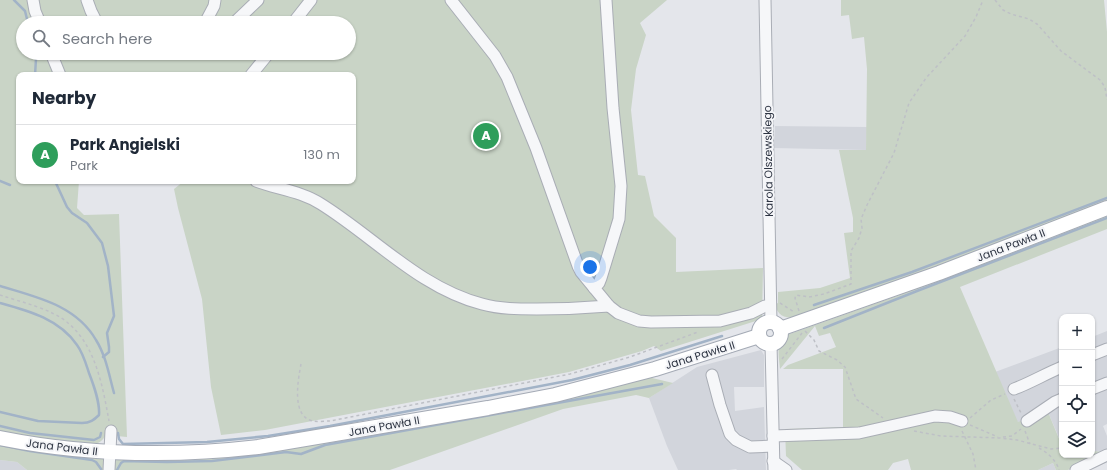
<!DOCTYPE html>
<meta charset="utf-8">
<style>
body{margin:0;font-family:Poppins,sans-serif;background:#f6f6f7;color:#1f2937}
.controls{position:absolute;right:12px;bottom:12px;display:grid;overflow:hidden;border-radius:8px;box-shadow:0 1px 3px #0004}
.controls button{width:36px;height:36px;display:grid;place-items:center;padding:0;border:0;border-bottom:1px solid #e0e1e3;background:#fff;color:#1f2937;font:20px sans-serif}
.you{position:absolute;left:590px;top:267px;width:14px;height:14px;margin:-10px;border:3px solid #fff;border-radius:50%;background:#1a73e8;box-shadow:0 0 0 6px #1a73e833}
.badge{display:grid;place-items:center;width:26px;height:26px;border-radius:50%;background:#0f766e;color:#fff;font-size:13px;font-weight:700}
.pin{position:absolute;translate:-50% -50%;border:2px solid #fff;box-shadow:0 1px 4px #0006}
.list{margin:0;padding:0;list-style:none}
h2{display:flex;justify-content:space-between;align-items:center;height:52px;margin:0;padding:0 16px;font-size:17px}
h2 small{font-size:13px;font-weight:400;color:#747a83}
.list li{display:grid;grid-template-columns:26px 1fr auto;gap:12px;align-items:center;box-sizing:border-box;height:60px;padding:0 16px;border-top:1px solid #e0e1e3}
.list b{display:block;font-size:15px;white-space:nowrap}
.list p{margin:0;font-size:13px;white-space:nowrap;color:#747a83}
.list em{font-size:13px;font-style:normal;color:#747a83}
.icon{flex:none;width:22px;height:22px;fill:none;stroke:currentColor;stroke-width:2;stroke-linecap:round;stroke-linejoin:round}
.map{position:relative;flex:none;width:1107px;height:470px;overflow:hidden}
.search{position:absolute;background:#fff;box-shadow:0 1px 3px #0004;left:16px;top:16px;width:340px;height:44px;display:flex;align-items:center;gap:10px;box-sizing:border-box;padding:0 14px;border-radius:22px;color:#747a83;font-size:15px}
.panel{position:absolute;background:#fff;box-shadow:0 1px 3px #0004;left:16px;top:72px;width:340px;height:112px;border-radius:8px}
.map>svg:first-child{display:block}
.built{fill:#d2d5dc}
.green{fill:#c9d4c6;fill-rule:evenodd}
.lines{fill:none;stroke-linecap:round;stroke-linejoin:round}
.stream{stroke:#a2b3c7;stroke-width:2.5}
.minor-casing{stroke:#a9adb5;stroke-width:13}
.major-casing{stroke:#a4aab5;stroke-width:16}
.path{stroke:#bec0c6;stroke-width:1.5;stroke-dasharray:3 3;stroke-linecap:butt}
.minor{stroke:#f6f7f9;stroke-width:11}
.major{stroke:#fff;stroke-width:14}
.labels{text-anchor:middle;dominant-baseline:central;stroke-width:4;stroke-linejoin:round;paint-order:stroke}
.street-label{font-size:11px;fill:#2d3442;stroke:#f4f5f8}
</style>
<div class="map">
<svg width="1107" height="470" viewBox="0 0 1107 470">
<rect width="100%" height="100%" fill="#e4e6eb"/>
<g class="built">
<path d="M775 126 867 127 866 150 774 148Z"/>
<path d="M1107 331V424L1103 426 1107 436V451L1105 452 1092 451V337Z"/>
<path d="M1062 347V445L1048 412 1018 423 995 372Z"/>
<path d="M761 350 764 355V387H734L735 411 764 407 766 470H737L736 469 729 470H678L667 446 649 398 697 367Z"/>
<path d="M0 460 17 462 27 470H0Z"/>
<path d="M1053 463 1056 470H1038Z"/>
</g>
<g class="green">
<path d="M0 0H667L640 23 646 35 636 69 631 110 638 175 645 176 654 216 676 238V272L763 268 762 319 661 351 654 346 642 351 569 372 265 430 221 435 211 387 202 299 178 208 174 189 184 181H353V75H19V181H79L77 208 84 215 119 214 127 437 106 435C102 441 99 444 92 444L29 437 0 431ZM23 23H349V53H23Z"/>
<path d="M841 0H1104L1107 32V202L956 260 794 318C784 318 777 315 775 304L778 303V292L820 288 850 278 844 233 853 232V218L839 150H866L867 69 864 37 852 39 849 15 841 16Z"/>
<path d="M1107 215V229L960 287 1018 422 1048 412 1062 446V455H1092V451L1105 452 1068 470H1056L1053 463 1038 470H911L908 459 893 463 888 470H802L786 456 785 429 843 427V369H783L788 365 836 347 830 333 819 336 815 326 780 369C779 357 776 346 784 336L897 296Z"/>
<path d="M648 377 673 383 649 398 636 395 563 409 390 470H27L17 462 0 460V443L237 455 332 442 531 406Z"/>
</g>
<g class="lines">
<g class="stream">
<path d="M14 0 25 11 28 23"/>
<path d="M35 53 36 59 35 75"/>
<path d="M0 181 10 185"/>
<path d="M55 181 67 207 72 213 87 223 102 243 108 266 114 316 107 333 109 347V352L103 357"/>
<path d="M0 286C36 297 76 305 96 340 106 356 109 375 114 393"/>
<path d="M0 303C29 311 59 319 77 345 83 353 86 364 89 373 94 386 100 402 99 415 94 420 90 423 82 423L38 421 0 412"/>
<path d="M814 305 912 272 1107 198"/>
<path d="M824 328 917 291 1107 218"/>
<path d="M0 426 30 433 94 440 100 437 101 433"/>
<path d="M118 433 119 439 123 444 207 442 268 436 330 426 572 380 630 365 722 336"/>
<path d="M0 445 30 451 92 460 96 462 101 469"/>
<path d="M117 470 121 463 124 461 167 462 212 461 286 452 301 454 325 445 662 384"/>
</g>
<defs>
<g id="minor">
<path d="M33 0 35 11 40 23"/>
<path d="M87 0 91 11 97 23"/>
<path d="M451 0 495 56 507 77 536 148 578 266 581 272 609 306 618 313 639 321 651 322 720 321 751 313 765 306"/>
<path d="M765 0 771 323"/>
<path d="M205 23 214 6 215 0"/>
<path d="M234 23 258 0"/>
<path d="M293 23 311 0"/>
<path d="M51 53 60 75"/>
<path d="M251 75 269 53"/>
<path d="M256 181C277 189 301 191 321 204 374 237 420 288 482 304 500 309 518 309 537 309 561 309 585 308 609 306"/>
<path d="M594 288 599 283 601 278 619 219 621 186 613 108 606 0"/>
<path d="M771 344 774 470"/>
<path d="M1092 355 1107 349"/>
<path d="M712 375 720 405 730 434 736 440 750 447 773 446"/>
<path d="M1014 389C1030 383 1045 374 1062 367"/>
<path d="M1092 389 1107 383"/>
<path d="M1027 421 1055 402 1062 399"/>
<path d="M773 436 859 433 935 416 950 417 962 421"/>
<path d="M773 461 786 470"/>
<path d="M109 470 111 431"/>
<path d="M1076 470 1107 455"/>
</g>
<g id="major">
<circle cx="770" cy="333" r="11"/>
<path d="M780 329 939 273 1107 208"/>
<path d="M0 438C85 455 172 457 258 447L488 408 555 395 655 369 759 336"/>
</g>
</defs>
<use href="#minor" class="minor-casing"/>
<use href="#major" class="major-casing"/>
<g class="path">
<path d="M995 0 1003 10 1011 14 1029 19 1037 24 1061 51 1100 80 1105 87 1107 100"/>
<path d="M0 295C21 302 52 309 68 323 96 346 103 388 109 421"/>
<path d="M780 303 794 312"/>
<path d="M799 311 795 298 796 295 809 297 824 294 851 284V251L859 238 862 228 861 219 867 205 894 153 909 103 926 78 965 36 976 17 983 0"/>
<path d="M805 331 814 340 819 351 837 360 845 367 856 399 883 418"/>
<path d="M782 359 802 333"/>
<path d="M301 364C298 380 291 417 313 421 318 422 325 421 330 421L570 374 630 357 698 332"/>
<path d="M1014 399 1021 413"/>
<path d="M970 418 991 400 1005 394"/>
<path d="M970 425 998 437"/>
<path d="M914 431 941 436 1000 438 1017 440 1051 449 1062 448"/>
<path d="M962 431 973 454 976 470"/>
<path d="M1025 431 1030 444"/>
<path d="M1003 437 1012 436 1021 429"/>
<path d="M1039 448C1047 452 1057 461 1059 470"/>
</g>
<use href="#minor" class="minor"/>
<use href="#major" class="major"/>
</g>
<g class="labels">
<g class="street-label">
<text transform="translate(768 161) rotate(-91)">Karola Olszewskiego</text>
<text transform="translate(1011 245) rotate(-21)">Jana Pawła II</text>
<text transform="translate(700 355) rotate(-17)">Jana Pawła II</text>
<text transform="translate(384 426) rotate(-10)">Jana Pawła II</text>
<text transform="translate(62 447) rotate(7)">Jana Pawła II</text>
</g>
</g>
</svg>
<div class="controls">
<button>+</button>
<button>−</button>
<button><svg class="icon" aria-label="locate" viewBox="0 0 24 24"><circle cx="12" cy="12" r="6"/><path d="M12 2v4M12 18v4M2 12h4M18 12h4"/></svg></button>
<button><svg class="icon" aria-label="layers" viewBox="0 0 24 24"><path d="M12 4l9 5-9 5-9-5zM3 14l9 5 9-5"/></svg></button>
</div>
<div class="you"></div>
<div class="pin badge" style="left:486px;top:136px;background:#2e9e5b">A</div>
<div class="search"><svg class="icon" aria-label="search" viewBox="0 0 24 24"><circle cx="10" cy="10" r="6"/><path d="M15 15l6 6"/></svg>Search here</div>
<section class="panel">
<h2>Nearby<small></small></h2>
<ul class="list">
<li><span class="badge" style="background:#2e9e5b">A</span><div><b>Park Angielski</b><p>Park</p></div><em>130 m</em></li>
</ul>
</section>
</div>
